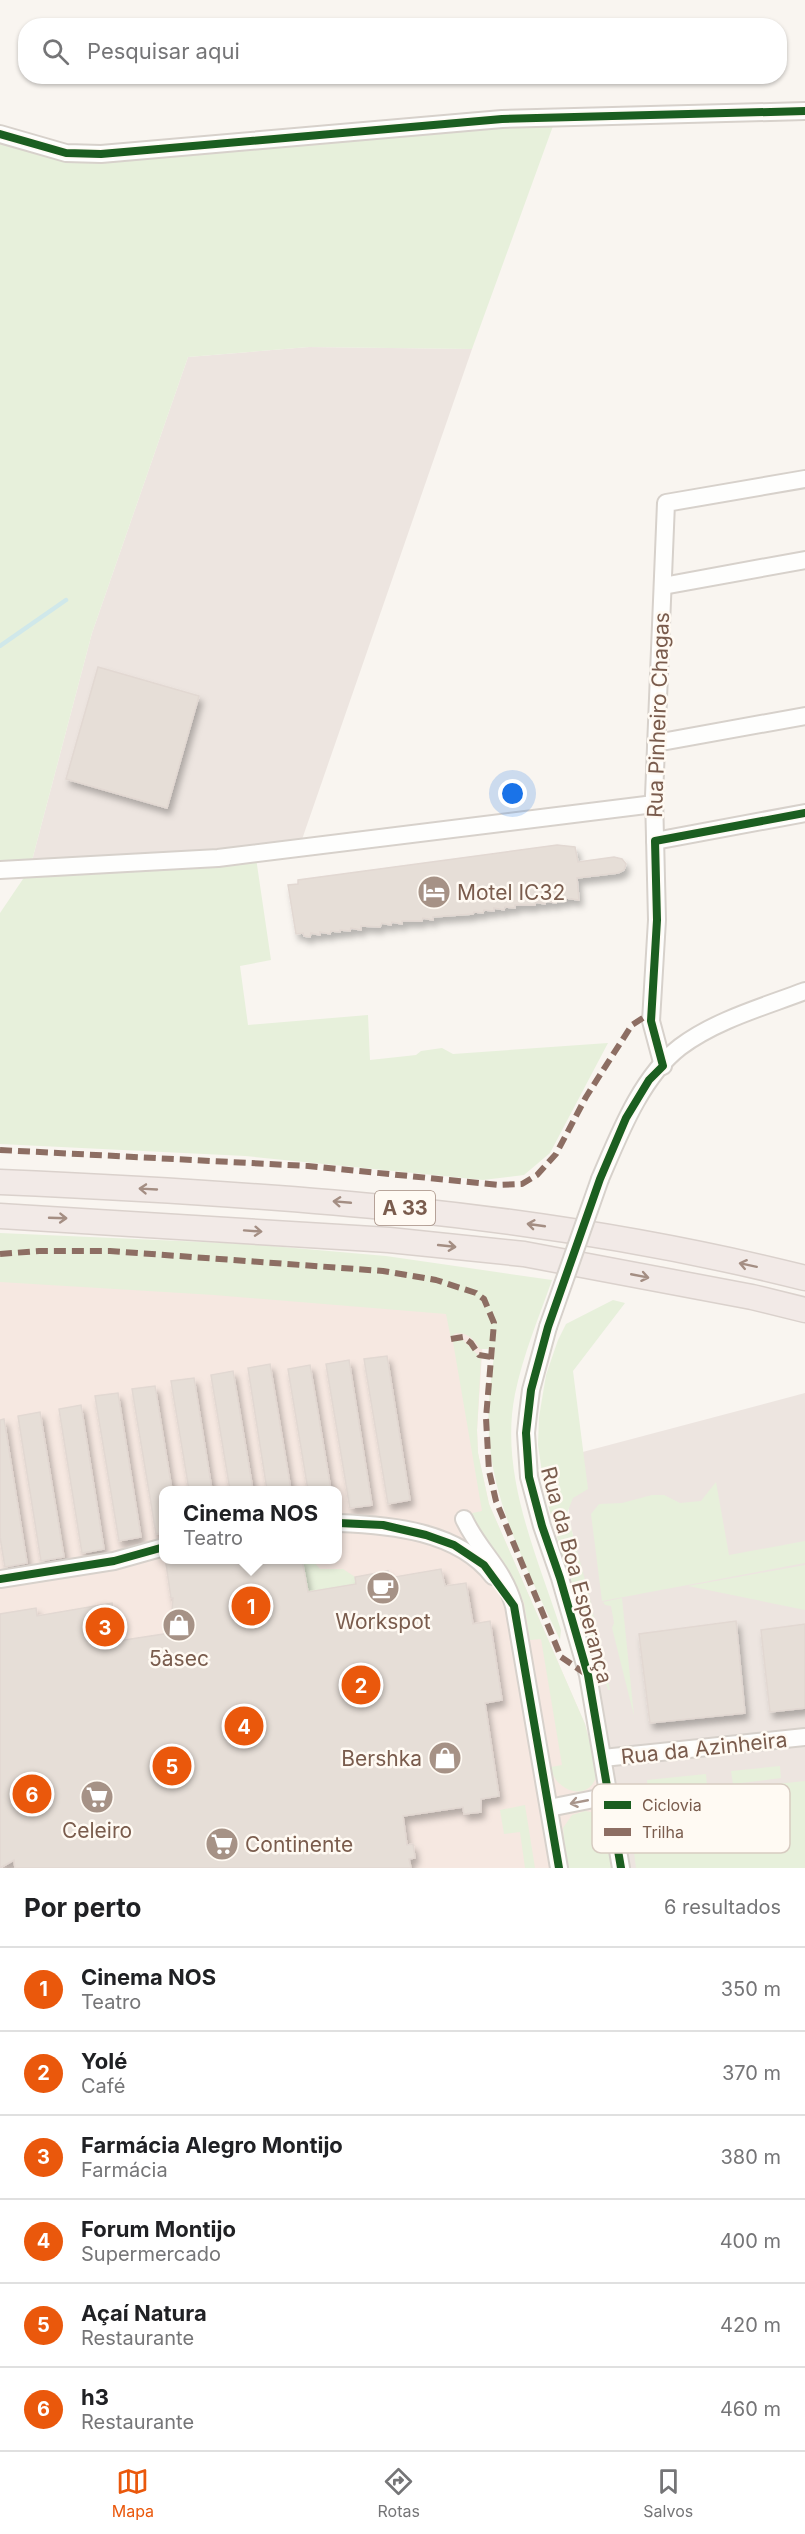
<!DOCTYPE html>
<html lang="pt">
<meta charset="utf-8">
<style>
body{margin:0;font-family:Inter,sans-serif;background:#f6f6f6;color:#202124}
.you{position:absolute;left:513px;top:794px;width:21px;height:21px;margin:-15px;border:4px solid #fff;border-radius:50%;background:#1a73e8;box-shadow:0 0 0 9px #1a73e833}
.badge{display:grid;place-items:center;width:39px;height:39px;border-radius:50%;background:#ea580c;color:#fff;font-size:20px;font-weight:700}
.pin{position:absolute;translate:-50% -50%;border:3px solid #fff;box-shadow:0 2px 6px #0006}
.popup{position:absolute;left:159px;top:1486px;width:183px;height:78px;box-sizing:border-box;display:grid;place-content:center;border-radius:12px;background:#fff;filter:drop-shadow(0 2px 4px #0005);font-size:20px;white-space:nowrap;color:#757577}
.popup b{font-size:22px;color:#202124}
.popup::after{content:'';position:absolute;left:50%;top:100%;margin-left:-12px;border:12px solid transparent;border-top-color:#fff}
.list{margin:0;padding:0;list-style:none}
h2{display:flex;justify-content:space-between;align-items:center;height:78px;margin:0;padding:0 24px;font-size:26px}
h2 small{font-size:20px;font-weight:400;color:#757577}
.list li{display:grid;grid-template-columns:39px 1fr auto;gap:18px;align-items:center;box-sizing:border-box;height:84px;padding:0 24px;border-top:2px solid #e0e0e0}
.list b{display:block;font-size:22px;white-space:nowrap}
.list p{margin:0;font-size:20px;white-space:nowrap;color:#757577}
.list em{font-size:20px;font-style:normal;color:#757577}
.icon{flex:none;width:33px;height:33px;fill:none;stroke:currentColor;stroke-width:2;stroke-linecap:round;stroke-linejoin:round}
.map{position:relative;flex:none;width:805px;height:1868px;overflow:hidden}
.search{position:absolute;background:#fff;box-shadow:0 2px 4px #0004;left:18px;right:18px;top:18px;height:66px;display:flex;align-items:center;gap:15px;box-sizing:border-box;padding:0 21px;border-radius:24px;color:#757577;font-size:22px}
.sheet{height:582px;background:#fff}
nav{display:flex;justify-content:space-around;align-items:center;box-sizing:border-box;height:84px;border-top:2px solid #e0e0e0;background:#fff;font-size:16px;color:#757577}
nav a{display:grid;justify-items:center;gap:3px}
nav .on{color:#ea580c}
.map>svg:first-child{display:block}
.commercial{fill:#f6e8e1;fill-rule:evenodd}
.industrial{fill:#ede5e0}
.green{fill:#e7f0db}
.lines{fill:none;stroke-linecap:round;stroke-linejoin:round}
.stream{stroke:#d0e8ea;stroke-width:4.5}
.building{fill:#e6ded7;stroke:#e2d8d2;stroke-width:1.5;filter:url(#shadow)}
.minor-casing{stroke:#d7d1cb;stroke-width:20}
.highway-casing{stroke:#dad1cc;stroke-width:27}
.minor{stroke:#fefefd;stroke-width:16}
.highway{stroke:#f2eae7;stroke-width:24}
.minor-bridge-casing{stroke:#d7d1cb;stroke-width:20;stroke-linecap:butt}
.minor-bridge{stroke:#fefefd;stroke-width:16}
.quiet{stroke:#8d6e63;stroke-width:6;stroke-dasharray:12 6;stroke-linecap:butt}
.cycleway-casing{stroke:#fffaf3;stroke-width:11}
.cycleway{stroke:#1b5e20;stroke-width:8}
.oneway{stroke:#a48e83}
.oneway2{stroke:#a8958b}
.labels{text-anchor:middle;dominant-baseline:central;stroke-width:5;stroke-linejoin:round;paint-order:stroke}
.shield{fill:#fffaf3;stroke:#a28b7f;stroke-width:1.5}
.shield-label{font-size:20px;font-weight:bold;fill:#7a5c4d}
.street-label{font-size:21px;fill:#7a5c4d;stroke:#fffaf3}
.poi-label{font-size:21px;fill:#7a5c4d;stroke:#fffaf3}
.key{fill:#fffaf3;stroke:#d7cbc1;stroke-width:1.5}
.key-label{font-size:16px;fill:#7a5c4d}
</style>
<div class="map">
<svg width="805" height="1868" viewBox="0 0 805 1868">
<defs>
<filter id="shadow"><feDropShadow dx="3.5" dy="6" stdDeviation="3" flood-color="#0004"/></filter>
</defs>
<rect width="100%" height="100%" fill="#f9f5f0"/>
<path class="commercial" d="M0 1257 445 1285 484 1324 477 1430 478 1453 489 1504 585 1724 591 1746 599 1757 612 1868H0ZM164 1490H338V1560H164Z"/>
<g class="industrial">
<path d="M309 347 472 349 299 848 30 868 92 633 188 357Z"/>
<path d="M805 1393V1868H628L560 1458Z"/>
</g>
<g class="green">
<path d="M553 126 472 349 309 347 188 357 92 633 30 868 0 870V134L64 152Z"/>
<path d="M256 858 271 960 240 966 248 1025 368 1015 370 1060 416 1055 421 1051 442 1048 453 1054 608 1043 550 1153 524 1175 483 1180 245 1156 0 1144V913L25 876Z"/>
<path d="M0 1233 248 1244 386 1256 552 1280C539 1317 523 1355 515 1394 499 1474 537 1555 561 1630L560 1640C531 1578 493 1505 489 1436 487 1407 491 1378 495 1349H480C474 1339 466 1331 454 1334L451 1339 446 1314 214 1295 0 1282Z"/>
<path d="M613 1300 625 1303 573 1371 588 1489 573 1498 567 1513 570 1524 589 1595 610 1690H608L561 1552 545 1493 538 1445 539 1417 546 1375 558 1340 566 1324Z"/>
<path d="M461 1338 481 1358 477 1430 478 1453 489 1504 585 1724 593 1755 596 1756C596 1764 598 1772 595 1780 584 1803 553 1788 551 1767L562 1765 541 1639 530 1640 524 1603 517 1587 502 1559 480 1536 468 1514 482 1511 453 1342 454 1339Z"/>
<path d="M716 1482 729 1555 805 1541V1563L602 1601 591 1514 599 1504 622 1503 652 1495H664L680 1503 701 1501Z"/>
<path d="M312 1560 320 1569H343L355 1577 356 1584 308 1592 302 1562Z"/>
<path d="M805 1565V1610L688 1586Z"/>
<path d="M622 1598 634 1716 612 1628 614 1623 611 1606 605 1605 603 1602Z"/>
<path d="M780 1766 781 1778 733 1784 731 1771Z"/>
<path d="M706 1774 707 1786 648 1792 647 1780Z"/>
<path d="M805 1781V1868H636L627 1800Z"/>
<path d="M525 1805 535 1868H525L520 1832 504 1834 500 1810Z"/>
<path d="M585 1811C614 1813 611 1845 614 1868H567L563 1828 572 1815Z"/>
</g>
<g class="lines">
<path class="stream" d="M0 646 66 600"/>
</g>
<g class="building">
<path d="M98 667 199 696 167 808 66 779Z"/>
<path d="M557 845 575 847 578 862 614 857 622 859 626 864 624 870 618 873 577 878 579 900 566 898V901L556 900V903L546 901 545 904 536 902 535 905H515V908L505 907 504 910 494 908V911L484 910 483 913 474 912 473 914 433 917V920L423 918 422 921H402V924L392 922 391 925 382 923 380 927 361 926V930L351 928 350 931 340 930V932L331 931 330 934 320 932V935L311 933 310 937 304 936 303 933 296 934 288 885 298 884V880Z"/>
<path d="M387 1356 410 1500 388 1504 364 1359Z"/>
<path d="M349 1360 372 1505 350 1508 326 1364Z"/>
<path d="M270 1364 291 1490H267L248 1368Z"/>
<path d="M310 1365 331 1490H308L288 1369Z"/>
<path d="M233 1371 253 1490H230L211 1375Z"/>
<path d="M194 1378 212 1490H189L171 1381Z"/>
<path d="M155 1386 172 1490H164V1532L156 1534 132 1389Z"/>
<path d="M118 1393 141 1537 119 1541 95 1396Z"/>
<path d="M81 1405 104 1549 82 1553 59 1409Z"/>
<path d="M40 1412 64 1557 41 1561 18 1416Z"/>
<path d="M4 1419 27 1563 5 1567 0 1537V1420Z"/>
<path d="M193 1560H302L308 1592 356 1584 355 1577 388 1571 389 1578 441 1569 445 1586 466 1583 473 1624 490 1621 502 1700 485 1703 499 1796 481 1799V1812L464 1814 463 1807 403 1816 407 1845 413 1844 415 1858 409 1859 411 1868H15L14 1860 0 1868V1614L36 1608 37 1616 112 1603 118 1641 170 1633 173 1598H171L166 1564Z"/>
<path d="M736 1621 745 1713 650 1723 639 1634Z"/>
<path d="M805 1624V1708L770 1712 761 1630Z"/>
</g>
<g class="lines">
<defs>
<g id="minor">
<path d="M0 134 66 153 101 154 502 119 805 111"/>
<path d="M663 586 805 560"/>
<path d="M656 743 805 716"/>
<path d="M655 841 805 813"/>
<path d="M0 870 218 858 654 804"/>
<path d="M663 1066 651 1021 657 920 654 796 666 503 805 479"/>
<path d="M600 1179C619 1135 641 1077 680 1047 716 1020 763 1007 805 991"/>
<path d="M548 1327 531 1390 528 1414 526 1433 529 1477 542 1526 560 1578 588 1675 621 1868"/>
<path d="M464 1519C480 1553 503 1567 514 1606L559 1868"/>
<path d="M338 1523C391 1525 458 1531 493 1576"/>
<path d="M0 1579 114 1561 164 1547"/>
<path d="M603 1758 805 1737"/>
<path d="M549 1808 609 1796"/>
</g>
<g id="highway">
<path d="M0 1182C272 1194 540 1211 805 1278"/>
<path d="M0 1216 389 1240 524 1254 752 1297 805 1310"/>
</g>
</defs>
<use href="#minor" class="minor-casing"/>
<use href="#highway" class="highway-casing"/>
<use href="#minor" class="minor"/>
<use href="#highway" class="highway"/>
<defs>
<path id="minor-bridge" d="M548 1327 600 1179"/>
</defs>
<use href="#minor-bridge" class="minor-bridge-casing"/>
<use href="#minor-bridge" class="minor-bridge"/>
<g class="quiet">
<path d="M0 1150 308 1166 499 1185 522 1184 537 1175 556 1154 586 1097 621 1042 632 1025 652 1012"/>
<path d="M0 1254 39 1251H110L383 1271 436 1280 476 1293 484 1299 494 1323 486 1418 489 1471 496 1501 561 1657 586 1674"/>
<path d="M451 1339 463 1337 471 1343 479 1355 491 1357"/>
</g>
<defs>
<g id="cycleway">
<path d="M0 134 66 153 101 154 502 119 805 111"/>
<path d="M338 1523 383 1525 426 1535 454 1545 484 1565 514 1606 559 1868"/>
<path d="M0 1579 114 1561 164 1547"/>
<path d="M621 1868 588 1675 560 1578 542 1526 529 1477 526 1433 531 1390 548 1327 600 1179 626 1118 649 1080 663 1066 651 1021 657 920 655 841 805 813"/>
</g>
</defs>
<use href="#cycleway" class="cycleway-casing"/>
<use href="#cycleway" class="cycleway"/>
</g>
<defs><path id="oneway-shaft" d="M-6 0H5M1.5-3L5.5 0L1.5 3" fill="none" stroke-width="1.6" stroke-linecap="round" stroke-linejoin="round" transform="scale(1.5)"/></defs>
<g class="oneway">
<use href="#oneway-shaft" transform="translate(148 1189) rotate(-177)"/>
<use href="#oneway-shaft" transform="translate(342 1202) rotate(-175)"/>
<use href="#oneway-shaft" transform="translate(58 1218) rotate(2)"/>
<use href="#oneway-shaft" transform="translate(536 1225) rotate(-172)"/>
<use href="#oneway-shaft" transform="translate(253 1231) rotate(4)"/>
<use href="#oneway-shaft" transform="translate(447 1246) rotate(6)"/>
<use href="#oneway-shaft" transform="translate(748 1265) rotate(-168)"/>
<use href="#oneway-shaft" transform="translate(640 1276) rotate(11)"/>
</g>
<use class="oneway2" href="#oneway-shaft" transform="translate(579 1802) rotate(169)"/>
<defs>
<symbol id="hotel-disc" viewBox="-11 -11 22 22"><circle r="9.5" fill="#a69286" stroke="#fffaf3"/><path d="M-6-4.5h1.5V1H6V5H4.5V3h-9V5H-6ZM-4 0a1.8 1.8 0 1 1 3.6 0ZM.5 0V-2.5h3Q6-2.5 6 0Z" fill="#fff"/></symbol>
<symbol id="cafe-disc" viewBox="-11 -11 22 22"><circle r="9.5" fill="#a69286" stroke="#fffaf3"/><path d="M-5.5-4.5H6V0H3Q3 3.5 0 3.5H-2.5Q-5.5 3.5-5.5 0ZM3-3.2v2h1.7v-2ZM-6 4.5H4V6H-6Z" fill="#fff"/></symbol>
<symbol id="shop-disc" viewBox="-11 -11 22 22"><circle r="9.5" fill="#a69286" stroke="#fffaf3"/><path d="M-5-2.5h2.3a2.7 3.5 0 0 1 5.4 0H5L5.5 6h-11ZM-1.5-2.5h3a1.5 2.3 0 0 0-3 0Z" fill="#fff"/></symbol>
<symbol id="supermarket-disc" viewBox="-11 -11 22 22"><circle r="9.5" fill="#a69286" stroke="#fffaf3"/><path d="M-6-5.5h2.5l.6 2H6L4.5 2H-2.5L-4.4-4H-6ZM-1.5 3.2a1.3 1.3 0 1 0 .1 0ZM3 3.2a1.3 1.3 0 1 0 .1 0Z" fill="#fff"/></symbol>
</defs>
<g fill-rule="evenodd">
<use href="#hotel-disc" x="415" y="873" width="38" height="38"/>
<use href="#cafe-disc" x="364" y="1569" width="38" height="38"/>
<use href="#shop-disc" x="160" y="1606" width="38" height="38"/>
<use href="#shop-disc" x="426" y="1739" width="38" height="38"/>
<use href="#supermarket-disc" x="78" y="1778" width="38" height="38"/>
<use href="#supermarket-disc" x="203" y="1825" width="38" height="38"/>
</g>
<g class="labels">
<rect class="shield" x="375" y="1191" width="60" height="34" rx="4.5"/>
<g class="shield-label">
<text x="405" y="1208">A 33</text>
</g>
<g class="street-label">
<text transform="translate(658 715) rotate(-88)">Rua Pinheiro Chagas</text>
<text transform="translate(577 1575) rotate(75)">Rua da Boa Esperança</text>
<text transform="translate(704 1748) rotate(-6)">Rua da Azinheira</text>
</g>
<g class="poi-label">
<text x="457" y="892" text-anchor="start">Motel IC32</text>
<text x="383" y="1621">Workspot</text>
<text x="179" y="1658">5àsec</text>
<text x="422" y="1758" text-anchor="end">Bershka</text>
<text x="97" y="1830">Celeiro</text>
<text x="245" y="1844" text-anchor="start">Continente</text>
</g>
</g>
<rect x="592" y="1784" width="198" height="69" rx="9" class="key"/>
<rect x="604" y="1801" width="27" height="8" fill="#1b5e20"/>
<rect x="604" y="1828" width="27" height="8" fill="#8d6e63"/>
<g class="key-label">
<text x="642" y="1811">Ciclovia</text>
<text x="642" y="1838">Trilha</text>
</g>
</svg>
<div class="you"></div>
<div class="pin badge" style="left:251px;top:1606px">1</div>
<div class="popup"><b>Cinema NOS</b>Teatro</div>
<div class="pin badge" style="left:361px;top:1685px">2</div>
<div class="pin badge" style="left:105px;top:1627px">3</div>
<div class="pin badge" style="left:244px;top:1726px">4</div>
<div class="pin badge" style="left:172px;top:1766px">5</div>
<div class="pin badge" style="left:32px;top:1794px">6</div>
<div class="search"><svg class="icon" aria-label="search" viewBox="0 0 24 24"><circle cx="10" cy="10" r="6"/><path d="M15 15l6 6"/></svg>Pesquisar aqui</div>
</div>
<section class="sheet">
<h2>Por perto<small>6 resultados</small></h2>
<ul class="list">
<li><span class="badge">1</span><div><b>Cinema NOS</b><p>Teatro</p></div><em>350 m</em></li>
<li><span class="badge">2</span><div><b>Yolé</b><p>Café</p></div><em>370 m</em></li>
<li><span class="badge">3</span><div><b>Farmácia Alegro Montijo</b><p>Farmácia</p></div><em>380 m</em></li>
<li><span class="badge">4</span><div><b>Forum Montijo</b><p>Supermercado</p></div><em>400 m</em></li>
<li><span class="badge">5</span><div><b>Açaí Natura</b><p>Restaurante</p></div><em>420 m</em></li>
<li><span class="badge">6</span><div><b>h3</b><p>Restaurante</p></div><em>460 m</em></li>
</ul>
</section>
<nav>
<a class="on"><svg class="icon" aria-label="map" viewBox="0 0 24 24"><path d="M3 6l6-2 6 2 6-2v14l-6 2-6-2-6 2zM9 4v14M15 6v14"/></svg>Mapa</a>
<a><svg class="icon" aria-label="directions" viewBox="0 0 24 24"><path d="M12 3l9 9-9 9-9-9zM9 14v-3h6M13 9l2 2-2 2"/></svg>Rotas</a>
<a><svg class="icon" aria-label="saved" viewBox="0 0 24 24"><path d="M7 4h10v16l-5-4-5 4z"/></svg>Salvos</a>
</nav>
